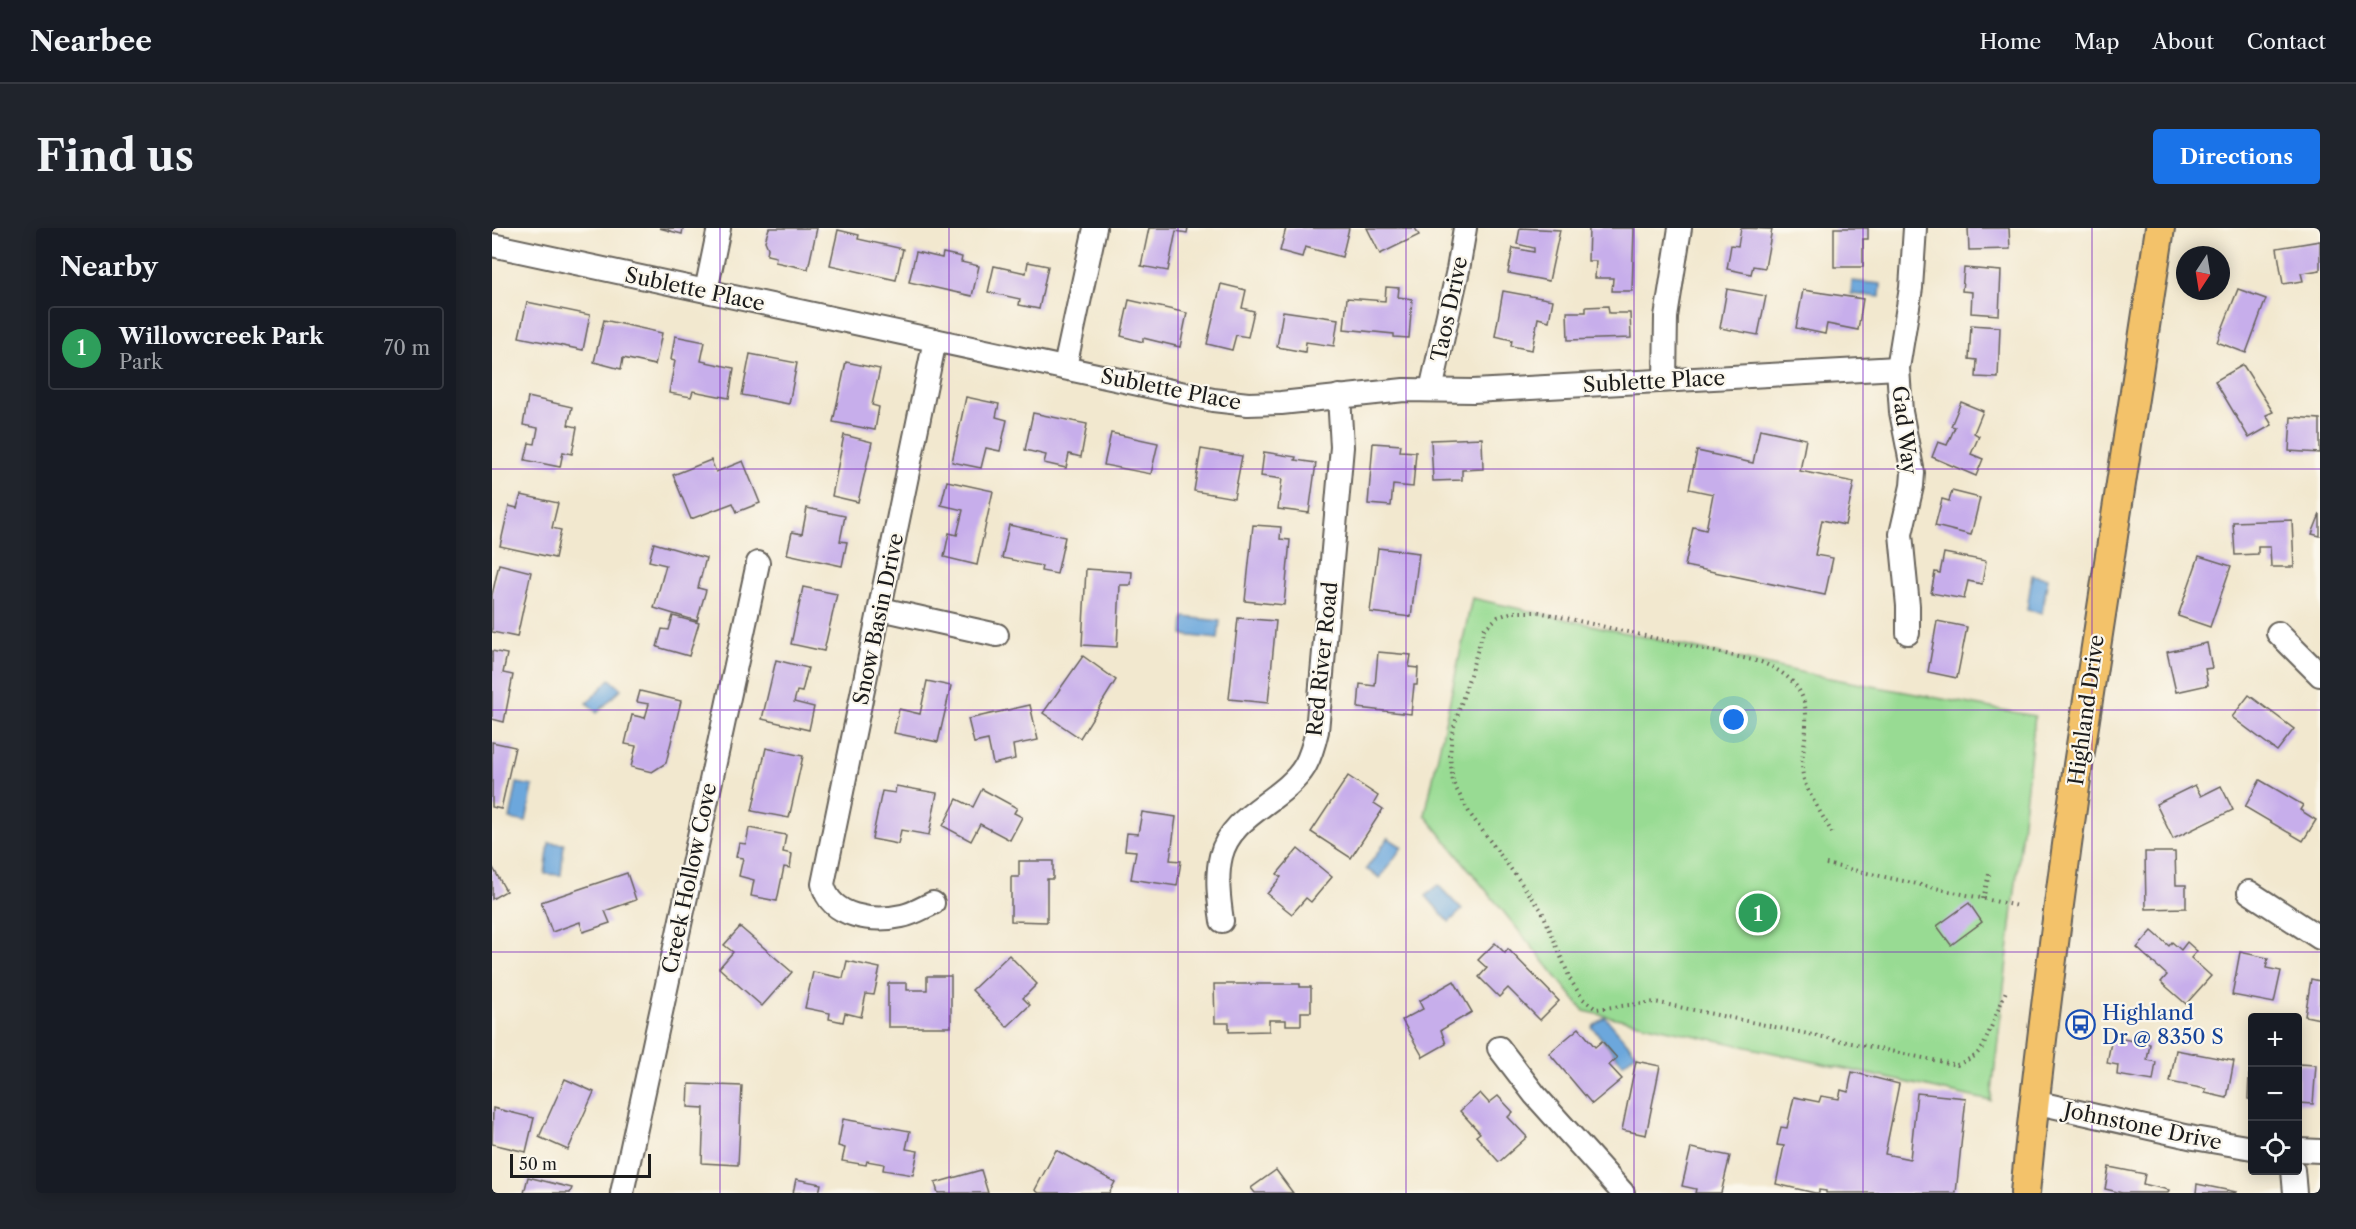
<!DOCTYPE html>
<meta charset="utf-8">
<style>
body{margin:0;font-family:"Libre Caslon Text",serif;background:#20242c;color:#f1f3f6}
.controls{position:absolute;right:18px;bottom:18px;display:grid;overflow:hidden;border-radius:6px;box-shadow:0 3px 15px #0003}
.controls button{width:54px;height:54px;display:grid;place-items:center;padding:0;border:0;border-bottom:2px solid #363941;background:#171b24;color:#f1f3f6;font:30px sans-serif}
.compass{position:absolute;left:1684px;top:18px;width:54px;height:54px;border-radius:50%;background:#171b24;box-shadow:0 3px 15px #0003;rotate:192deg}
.scale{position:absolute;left:18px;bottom:15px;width:141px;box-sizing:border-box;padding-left:6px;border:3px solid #1c1c1c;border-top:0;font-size:16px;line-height:21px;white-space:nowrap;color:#1c1c1c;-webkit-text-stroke:4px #fbf7ec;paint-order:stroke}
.you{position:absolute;left:1242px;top:492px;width:21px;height:21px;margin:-15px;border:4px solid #fff;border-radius:50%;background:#1a73e8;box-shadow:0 0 0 9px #1a73e833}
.badge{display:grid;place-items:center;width:39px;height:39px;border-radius:50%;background:#1a73e8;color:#fff;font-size:20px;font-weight:700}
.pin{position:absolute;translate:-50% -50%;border:3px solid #fff;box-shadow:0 2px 6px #0006}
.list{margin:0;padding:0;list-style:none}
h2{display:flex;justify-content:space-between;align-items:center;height:78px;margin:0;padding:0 24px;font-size:26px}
h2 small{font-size:20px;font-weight:400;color:#9ea1a6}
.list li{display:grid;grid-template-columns:39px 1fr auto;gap:18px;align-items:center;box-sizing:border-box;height:84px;margin:0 12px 12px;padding:0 12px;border:2px solid #363941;border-radius:6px}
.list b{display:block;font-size:22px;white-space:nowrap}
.list p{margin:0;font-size:20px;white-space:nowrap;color:#9ea1a6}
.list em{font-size:20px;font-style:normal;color:#9ea1a6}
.icon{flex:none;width:33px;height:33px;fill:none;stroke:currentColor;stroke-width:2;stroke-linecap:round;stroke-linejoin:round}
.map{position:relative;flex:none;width:1828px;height:965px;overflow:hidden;border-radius:6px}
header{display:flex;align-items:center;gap:36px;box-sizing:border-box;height:84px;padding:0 30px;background:#171b24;border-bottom:2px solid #363941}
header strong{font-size:28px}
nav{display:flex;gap:33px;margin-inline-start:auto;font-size:21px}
.intro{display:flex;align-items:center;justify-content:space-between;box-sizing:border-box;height:144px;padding:0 36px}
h1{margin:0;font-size:42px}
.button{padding:15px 27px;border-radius:6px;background:#1a73e8;color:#fff;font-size:21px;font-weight:700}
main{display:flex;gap:36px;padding:0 36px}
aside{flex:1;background:#171b24;border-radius:6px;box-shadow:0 3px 15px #0003}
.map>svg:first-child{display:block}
.green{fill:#98db93;stroke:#5a7c58;stroke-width:1.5}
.water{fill:#6ca7dc;stroke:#44627c;stroke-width:1.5}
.building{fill:#c7aeeb}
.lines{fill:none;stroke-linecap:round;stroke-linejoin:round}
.minor-casing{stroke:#67635b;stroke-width:26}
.major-casing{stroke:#67635b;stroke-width:32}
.path{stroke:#67635b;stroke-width:4;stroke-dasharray:1.5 4.5;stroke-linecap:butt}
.minor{stroke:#fff;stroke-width:22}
.major{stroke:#f3c26a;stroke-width:28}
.grid{fill:none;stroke:#7b2cbf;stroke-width:1.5;stroke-opacity:0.55}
.labels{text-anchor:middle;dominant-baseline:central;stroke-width:4.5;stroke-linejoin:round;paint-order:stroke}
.street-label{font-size:21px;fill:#1c1c1c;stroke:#fbf7ec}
.transit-label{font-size:21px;fill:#164399;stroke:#fbf7ec;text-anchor:start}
</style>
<header>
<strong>Nearbee</strong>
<nav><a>Home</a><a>Map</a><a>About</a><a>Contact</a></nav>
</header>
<div class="intro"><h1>Find us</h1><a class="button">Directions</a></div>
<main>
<aside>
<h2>Nearby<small></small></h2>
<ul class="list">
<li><span class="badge" style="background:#2e9e5b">1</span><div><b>Willowcreek Park</b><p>Park</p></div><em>70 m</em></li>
</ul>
</aside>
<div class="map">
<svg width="1828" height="965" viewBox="0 0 1828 965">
<rect width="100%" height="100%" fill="#fbf7ec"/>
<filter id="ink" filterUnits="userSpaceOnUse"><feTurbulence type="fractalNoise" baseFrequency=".0167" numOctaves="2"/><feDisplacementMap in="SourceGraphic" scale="12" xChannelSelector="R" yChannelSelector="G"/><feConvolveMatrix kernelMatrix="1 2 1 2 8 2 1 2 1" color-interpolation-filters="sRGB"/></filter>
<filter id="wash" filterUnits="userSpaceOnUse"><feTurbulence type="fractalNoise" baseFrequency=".008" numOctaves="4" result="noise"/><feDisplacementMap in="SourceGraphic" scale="24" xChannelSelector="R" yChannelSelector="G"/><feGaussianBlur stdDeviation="1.35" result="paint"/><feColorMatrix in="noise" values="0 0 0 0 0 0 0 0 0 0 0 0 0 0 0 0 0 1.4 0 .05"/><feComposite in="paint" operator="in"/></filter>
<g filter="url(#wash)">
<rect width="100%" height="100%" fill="#f2e8cf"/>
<path class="green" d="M980 370 1321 447 1543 488 1499 873 1092 783 933 587Z"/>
<g class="water">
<path d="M1360 53 1389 56 1388 69 1359 66Z"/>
<path d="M1540 347 1556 350 1550 385 1535 382Z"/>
<path d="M692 389 728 393 726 411 691 407Z"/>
<path d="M118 451 129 461 105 485 95 475Z"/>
<path d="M25 555 41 558 34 594 18 591Z"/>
<path d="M896 610 910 619 888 650 874 641Z"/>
<path d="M57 615 72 616 69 647 53 646Z"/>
<path d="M946 657 970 682 957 694 934 668Z"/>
<path d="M1113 789 1144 825 1131 836 1100 799Z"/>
</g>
<g id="blocks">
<g class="building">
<path d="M167 0H191L190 6Z"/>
<path d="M277 0H325L316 41 283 34 284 29 275 27 276 20 273 13Z"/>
<path d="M657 0H696L695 5 684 3 676 43 649 38Z"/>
<path d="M794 0H857L850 29 813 19 810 29 788 23Z"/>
<path d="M875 0H923L927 7 888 26Z"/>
<path d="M1028 0 1068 2 1057 53 1016 45 1021 20 1042 24V20L1025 16Z"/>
<path d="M1097 0H1142L1140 63H1120L1121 50H1103L1104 33H1096Z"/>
<path d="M1249 0 1280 1 1273 40 1261 38 1259 46 1235 41 1239 17 1246 18Z"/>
<path d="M1342 0H1376V11H1371V39H1342Z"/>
<path d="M1476 0H1517L1518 21 1477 22Z"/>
<path d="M346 2 367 7 366 11 411 21 404 52 338 37Z"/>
<path d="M1828 13V42L1809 45 1811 53 1791 56 1785 20Z"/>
<path d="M424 24 450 30 451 25 470 29 469 34 487 38 480 68 417 54Z"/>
<path d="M536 34 556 38 547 81 527 77 528 71 496 64 502 38 534 45Z"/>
<path d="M1472 40 1509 43 1507 87 1479 85 1480 64 1470 63Z"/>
<path d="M729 56 754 62 750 80 762 83 756 109 744 107 740 122 715 116Z"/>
<path d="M894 59 907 60 906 69 920 71 917 110 902 109V106L852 101 855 70 893 73Z"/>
<path d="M1235 61 1274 68 1266 107 1228 100Z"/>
<path d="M1746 61 1774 71 1754 125 1725 114Z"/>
<path d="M1311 62 1371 71 1366 102 1335 96 1333 106 1304 100Z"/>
<path d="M1011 63 1061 72 1057 93 1046 90 1040 122 1019 118 1020 112 1003 108Z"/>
<path d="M637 72 695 85 688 119 651 110V114L629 108Z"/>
<path d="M35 74 98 87 91 122 27 109Z"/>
<path d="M1116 78 1117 85H1138L1139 110 1076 112 1075 84H1094V79Z"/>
<path d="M791 83 846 91 842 118 814 114 813 124 785 119Z"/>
<path d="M112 92 170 105 163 137 131 130 129 141 102 134Z"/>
<path d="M1479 97 1508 99 1506 150 1484 149 1485 132 1477 131Z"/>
<path d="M183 108 213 114 209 133 242 140 237 170 201 163 199 169 177 165 183 133 179 132Z"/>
<path d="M258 126 305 135 297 176 250 167Z"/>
<path d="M354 134 388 141 380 177 387 179 383 202 341 194Z"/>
<path d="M1751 137 1781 184 1774 187 1780 197 1757 210 1723 153Z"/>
<path d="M36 169 80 179 76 197 85 199 80 226 71 224 68 239 33 232 37 215 43 216 46 200 31 197Z"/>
<path d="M474 169 507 176 504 189 515 192 508 223 494 220 489 240 460 234Z"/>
<path d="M1469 174 1491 183 1482 205 1487 208 1479 226 1491 231 1484 248 1440 229 1446 214 1455 217 1463 199 1459 198Z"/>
<path d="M541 185 595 196 589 229 577 226 574 240 552 235 554 227 533 222Z"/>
<path d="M1799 189 1828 191V225L1797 223Z"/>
<path d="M1268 201 1314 211 1308 243 1362 254 1353 297 1330 292 1323 327 1341 330 1333 367 1193 338 1201 299 1214 302 1221 266 1197 261 1205 223 1261 235Z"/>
<path d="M619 205 666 215 659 246 612 237Z"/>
<path d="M352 207 380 214 366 274 340 268Z"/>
<path d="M990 210 991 241 970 242V252L941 253 939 212Z"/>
<path d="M881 215 909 217 908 223 924 224 921 259 901 257 899 278 876 276Z"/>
<path d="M709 221 750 228 742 270 702 263Z"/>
<path d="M772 224 804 229 803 232 824 235 817 285 786 281 790 251 769 248Z"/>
<path d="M219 232 224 244 251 233 268 275 245 284 241 275 199 291 181 247Z"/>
<path d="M455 253 501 263 485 337 452 329 457 305 465 307 471 282 449 277Z"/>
<path d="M1460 263 1488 270 1479 307 1443 298 1450 271 1457 273Z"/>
<path d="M29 267 66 275 60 300 69 302 63 330 8 318 17 278 25 280Z"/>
<path d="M315 280 353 288 348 313 355 314 350 338 295 326 300 304 310 306Z"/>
<path d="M1828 286V308L1820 306Z"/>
<path d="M1800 292 1802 339H1779L1778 319H1766V326L1743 327 1741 294Z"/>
<path d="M517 297 573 309 565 346 549 343 550 338 510 330Z"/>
<path d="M761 297 789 299 788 311 798 312 792 377 753 373Z"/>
<path d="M162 315 214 330 206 360 214 362 205 393 162 380 174 337 157 333Z"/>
<path d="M886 320 927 325 919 389 878 384Z"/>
<path d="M1452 325 1494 333 1490 356 1476 353 1472 371 1439 365 1443 344 1448 345Z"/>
<path d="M1707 328 1739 338 1718 399 1686 388Z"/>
<path d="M7 336 39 344 25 409 0 404V367Z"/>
<path d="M594 341 640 344 639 357H628L625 419 590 417Z"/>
<path d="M311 359 345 366 332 423 299 416Z"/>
<path d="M181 388 207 395 197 428 165 419 170 401 177 402Z"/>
<path d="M746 390 784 393 776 475 737 471Z"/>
<path d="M1445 393 1475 399 1465 450 1436 444Z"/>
<path d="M1715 415 1720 440 1713 441 1716 457 1684 464 1675 424Z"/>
<path d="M0 423 15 426 11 445 21 447 12 494 0 491Z"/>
<path d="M886 424 919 427 917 439 926 440 925 457H922L919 486 866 480 868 456 883 458Z"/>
<path d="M591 428 624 452 588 510 551 485Z"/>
<path d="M284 432 316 440 310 464 305 463 302 474 322 479 317 502 270 491Z"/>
<path d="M435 453 459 458 446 514 402 505 407 481 428 486Z"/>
<path d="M148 463 189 473 174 535 160 544 139 539 144 518 133 516 140 487 153 490 157 476 145 474Z"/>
<path d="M1757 467 1802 501 1785 523 1740 489Z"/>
<path d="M538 477 546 512 521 517 523 531 501 536 496 512 482 515 476 491Z"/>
<path d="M0 514 23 519 9 581 0 579Z"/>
<path d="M274 520 311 528 297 590 260 583Z"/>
<path d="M856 548 886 568 882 575 891 581 859 630 819 604Z"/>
<path d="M1768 552 1811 577 1808 582 1824 592 1811 613 1753 579Z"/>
<path d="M1703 557 1709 568 1729 558 1741 582 1681 611 1664 576Z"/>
<path d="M404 558 445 565 437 607 409 602 406 616 380 611 390 563 403 565Z"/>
<path d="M490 561 525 580 522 585 530 589 518 612 488 596 479 613 451 598 465 571 481 579Z"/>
<path d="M650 584 684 589 678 632 689 633 685 658 639 651 644 623 633 622 635 605 646 606Z"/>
<path d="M257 600 294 607 291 624 300 626 298 640 292 639 285 673 259 668 262 652 247 648 251 630 244 629 247 615 254 616Z"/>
<path d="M806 621 840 649 819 674 814 670 800 686 775 666 789 649 785 646Z"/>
<path d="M1653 624H1683L1684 657H1694V680L1654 681Z"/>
<path d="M527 633H561V651H555V694L519 693V649H527Z"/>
<path d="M0 638 14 663 0 671Z"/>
<path d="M135 645 144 672 113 683 118 695 91 704 88 694 60 704 49 674Z"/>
<path d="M1477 675 1490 694 1459 717 1445 698Z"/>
<path d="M248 699 300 744 270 778 227 740 241 724 232 717Z"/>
<path d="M1660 703 1677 718 1680 714 1689 722 1695 714 1705 723 1699 730 1719 748 1694 776 1669 754 1675 747 1645 720Z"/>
<path d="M1003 715 1013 725 1016 721 1067 773 1048 792 1016 760 1007 769 987 749 995 740 986 732Z"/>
<path d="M1748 724 1776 730 1774 740 1789 743 1782 775 1740 767Z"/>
<path d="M517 727 545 756 531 770 538 777 515 799 480 762Z"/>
<path d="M355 733 388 740 382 767 374 766 369 789 353 785 351 794 337 791 338 785 313 780 321 744 351 750Z"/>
<path d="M435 748H459V799H396V755H415V762H435Z"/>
<path d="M1819 751 1828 753V791L1813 788Z"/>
<path d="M962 753 980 784 949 802 954 816 931 829 910 792 931 781 927 773Z"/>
<path d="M722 756H808V759H819V784H809V797H794V792H777V803L737 804V795H723Z"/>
<path d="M1087 800 1103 819 1110 813 1125 830 1117 837 1130 851 1100 876 1057 825Z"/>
<path d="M1620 809 1658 816 1655 832 1664 834 1661 853 1625 847 1626 837 1615 835Z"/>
<path d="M1684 822 1742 833 1735 870 1713 865 1714 861 1678 854Z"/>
<path d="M1144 833 1168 838 1154 907 1130 902Z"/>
<path d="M1806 836 1824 837 1821 876 1806 875Z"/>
<path d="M1360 844 1407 856 1393 926 1418 931 1425 865 1474 870 1464 965H1334V963L1327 962V965H1323L1284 956 1292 918 1285 917 1289 899 1295 900 1302 869 1327 874 1329 868 1347 871 1349 862 1356 864Z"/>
<path d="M1757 847H1760V872L1756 871Z"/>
<path d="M73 851 102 864 76 922 47 909Z"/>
<path d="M197 856 250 858 246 937 210 935 212 880 196 879Z"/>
<path d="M988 865 997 875 1006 868 1021 884 1016 889 1035 909 1007 934 984 908 988 905 968 883Z"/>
<path d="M1 880 42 890 34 924 0 916Z"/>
<path d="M351 891 418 903 414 921 426 923 421 947 391 942 392 936 375 933 374 937 350 933 353 920 346 918Z"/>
<path d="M1199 920 1238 928 1229 965H1203L1204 961 1190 958Z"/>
<path d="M564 922 623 954 617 965H547L543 962Z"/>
<path d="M1617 939 1653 946 1651 956 1677 962 1676 965H1630L1613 961Z"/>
<path d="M489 942 496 965H446L443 955Z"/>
<path d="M784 942 801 965H763L759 960Z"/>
<path d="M36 949 80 960 78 965H32Z"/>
<path d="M304 951 329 956 327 965H301Z"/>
<path d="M1705 956 1744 964 1743 965H1704Z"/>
</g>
</g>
</g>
<g filter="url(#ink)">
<use href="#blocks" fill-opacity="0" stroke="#67635b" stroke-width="1.5"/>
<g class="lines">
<defs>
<g id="minor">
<path d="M0 17 721 172 756 176 789 175 912 162 981 163 1406 140"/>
<path d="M214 63 227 0"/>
<path d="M573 139 603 0"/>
<path d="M1173 152 1174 89 1188 0"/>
<path d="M939 162 966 42 973 0"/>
<path d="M389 381 505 407"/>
<path d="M1416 405V378L1409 306 1420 258 1421 245 1409 184 1406 140 1419 60 1423 0"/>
<path d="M1786 405 1828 447"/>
<path d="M1757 664 1828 710"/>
<path d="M441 675C432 679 421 686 410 688 382 694 338 690 331 656L443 112"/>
<path d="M730 693C727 672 724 649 729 628 739 586 792 573 813 538 819 527 822 516 825 503L850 219 847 168"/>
<path d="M1007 820 1043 867 1131 965"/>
<path d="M1542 874 1702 910 1760 920"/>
<path d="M1806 922 1828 923"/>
<path d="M1801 942 1803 965"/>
<path d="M130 965 266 335"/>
</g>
<path id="major" d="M1533 965C1547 822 1566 680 1586 537 1612 358 1639 179 1668 0"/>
</defs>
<use href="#minor" class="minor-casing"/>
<use href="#major" class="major-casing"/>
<g class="path">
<path d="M1340 605C1334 593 1314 562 1312 552 1307 533 1314 516 1314 497 1316 462 1299 447 1269 434L1047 384H1021L1006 389 992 401 960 505 958 528 961 555 978 586 1050 683 1079 753 1091 771 1104 781 1163 774 1465 837 1483 828 1491 819 1514 763"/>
<path d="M1334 636 1525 678"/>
<path d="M1491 671 1498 642"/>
</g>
<use href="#minor" class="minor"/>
<use href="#major" class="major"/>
</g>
</g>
<path class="grid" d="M228 0V965M457 0V965M686 0V965M914 0V965M1142 0V965M1371 0V965M1600 0V965M0 241H1828M0 482H1828M0 724H1828"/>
<defs>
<symbol id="bus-ring" viewBox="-11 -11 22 22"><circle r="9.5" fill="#fbf7ec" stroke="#1a4fb4" stroke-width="1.5"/><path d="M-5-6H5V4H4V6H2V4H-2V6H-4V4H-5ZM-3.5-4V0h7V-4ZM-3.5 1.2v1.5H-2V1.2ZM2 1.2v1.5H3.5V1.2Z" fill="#1a4fb4"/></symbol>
</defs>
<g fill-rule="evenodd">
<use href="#bus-ring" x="1572" y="780" width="33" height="33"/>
</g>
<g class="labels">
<g class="street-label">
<text transform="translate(203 61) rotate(12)">Sublette Place</text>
<text transform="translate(957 81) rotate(-78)">Taos Drive</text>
<text transform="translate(1162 153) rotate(-3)">Sublette Place</text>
<text transform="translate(679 161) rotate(11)">Sublette Place</text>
<text transform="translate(1413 202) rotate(83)">Gad Way</text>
<text transform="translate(386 391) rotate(-78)">Snow Basin Drive</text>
<text transform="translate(830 431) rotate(-84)">Red River Road</text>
<text transform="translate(1594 482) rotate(-82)">Highland Drive</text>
<text transform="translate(197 650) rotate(-78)">Creek Hollow Cove</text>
<text transform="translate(1651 898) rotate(12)">Johnstone Drive</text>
</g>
<g class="transit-label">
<text x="1610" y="784">Highland<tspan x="1610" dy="24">Dr @ 8350 S</tspan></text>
</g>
</g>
</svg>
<div class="controls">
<button>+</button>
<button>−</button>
<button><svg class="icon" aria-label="locate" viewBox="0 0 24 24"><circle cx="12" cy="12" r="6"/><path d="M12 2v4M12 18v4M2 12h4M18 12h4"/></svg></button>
</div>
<svg class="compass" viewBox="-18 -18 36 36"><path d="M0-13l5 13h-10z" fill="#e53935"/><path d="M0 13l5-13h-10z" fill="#9ea1a6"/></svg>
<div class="scale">50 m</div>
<div class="you"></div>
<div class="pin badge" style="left:1266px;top:685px;background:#2e9e5b">1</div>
</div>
</main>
